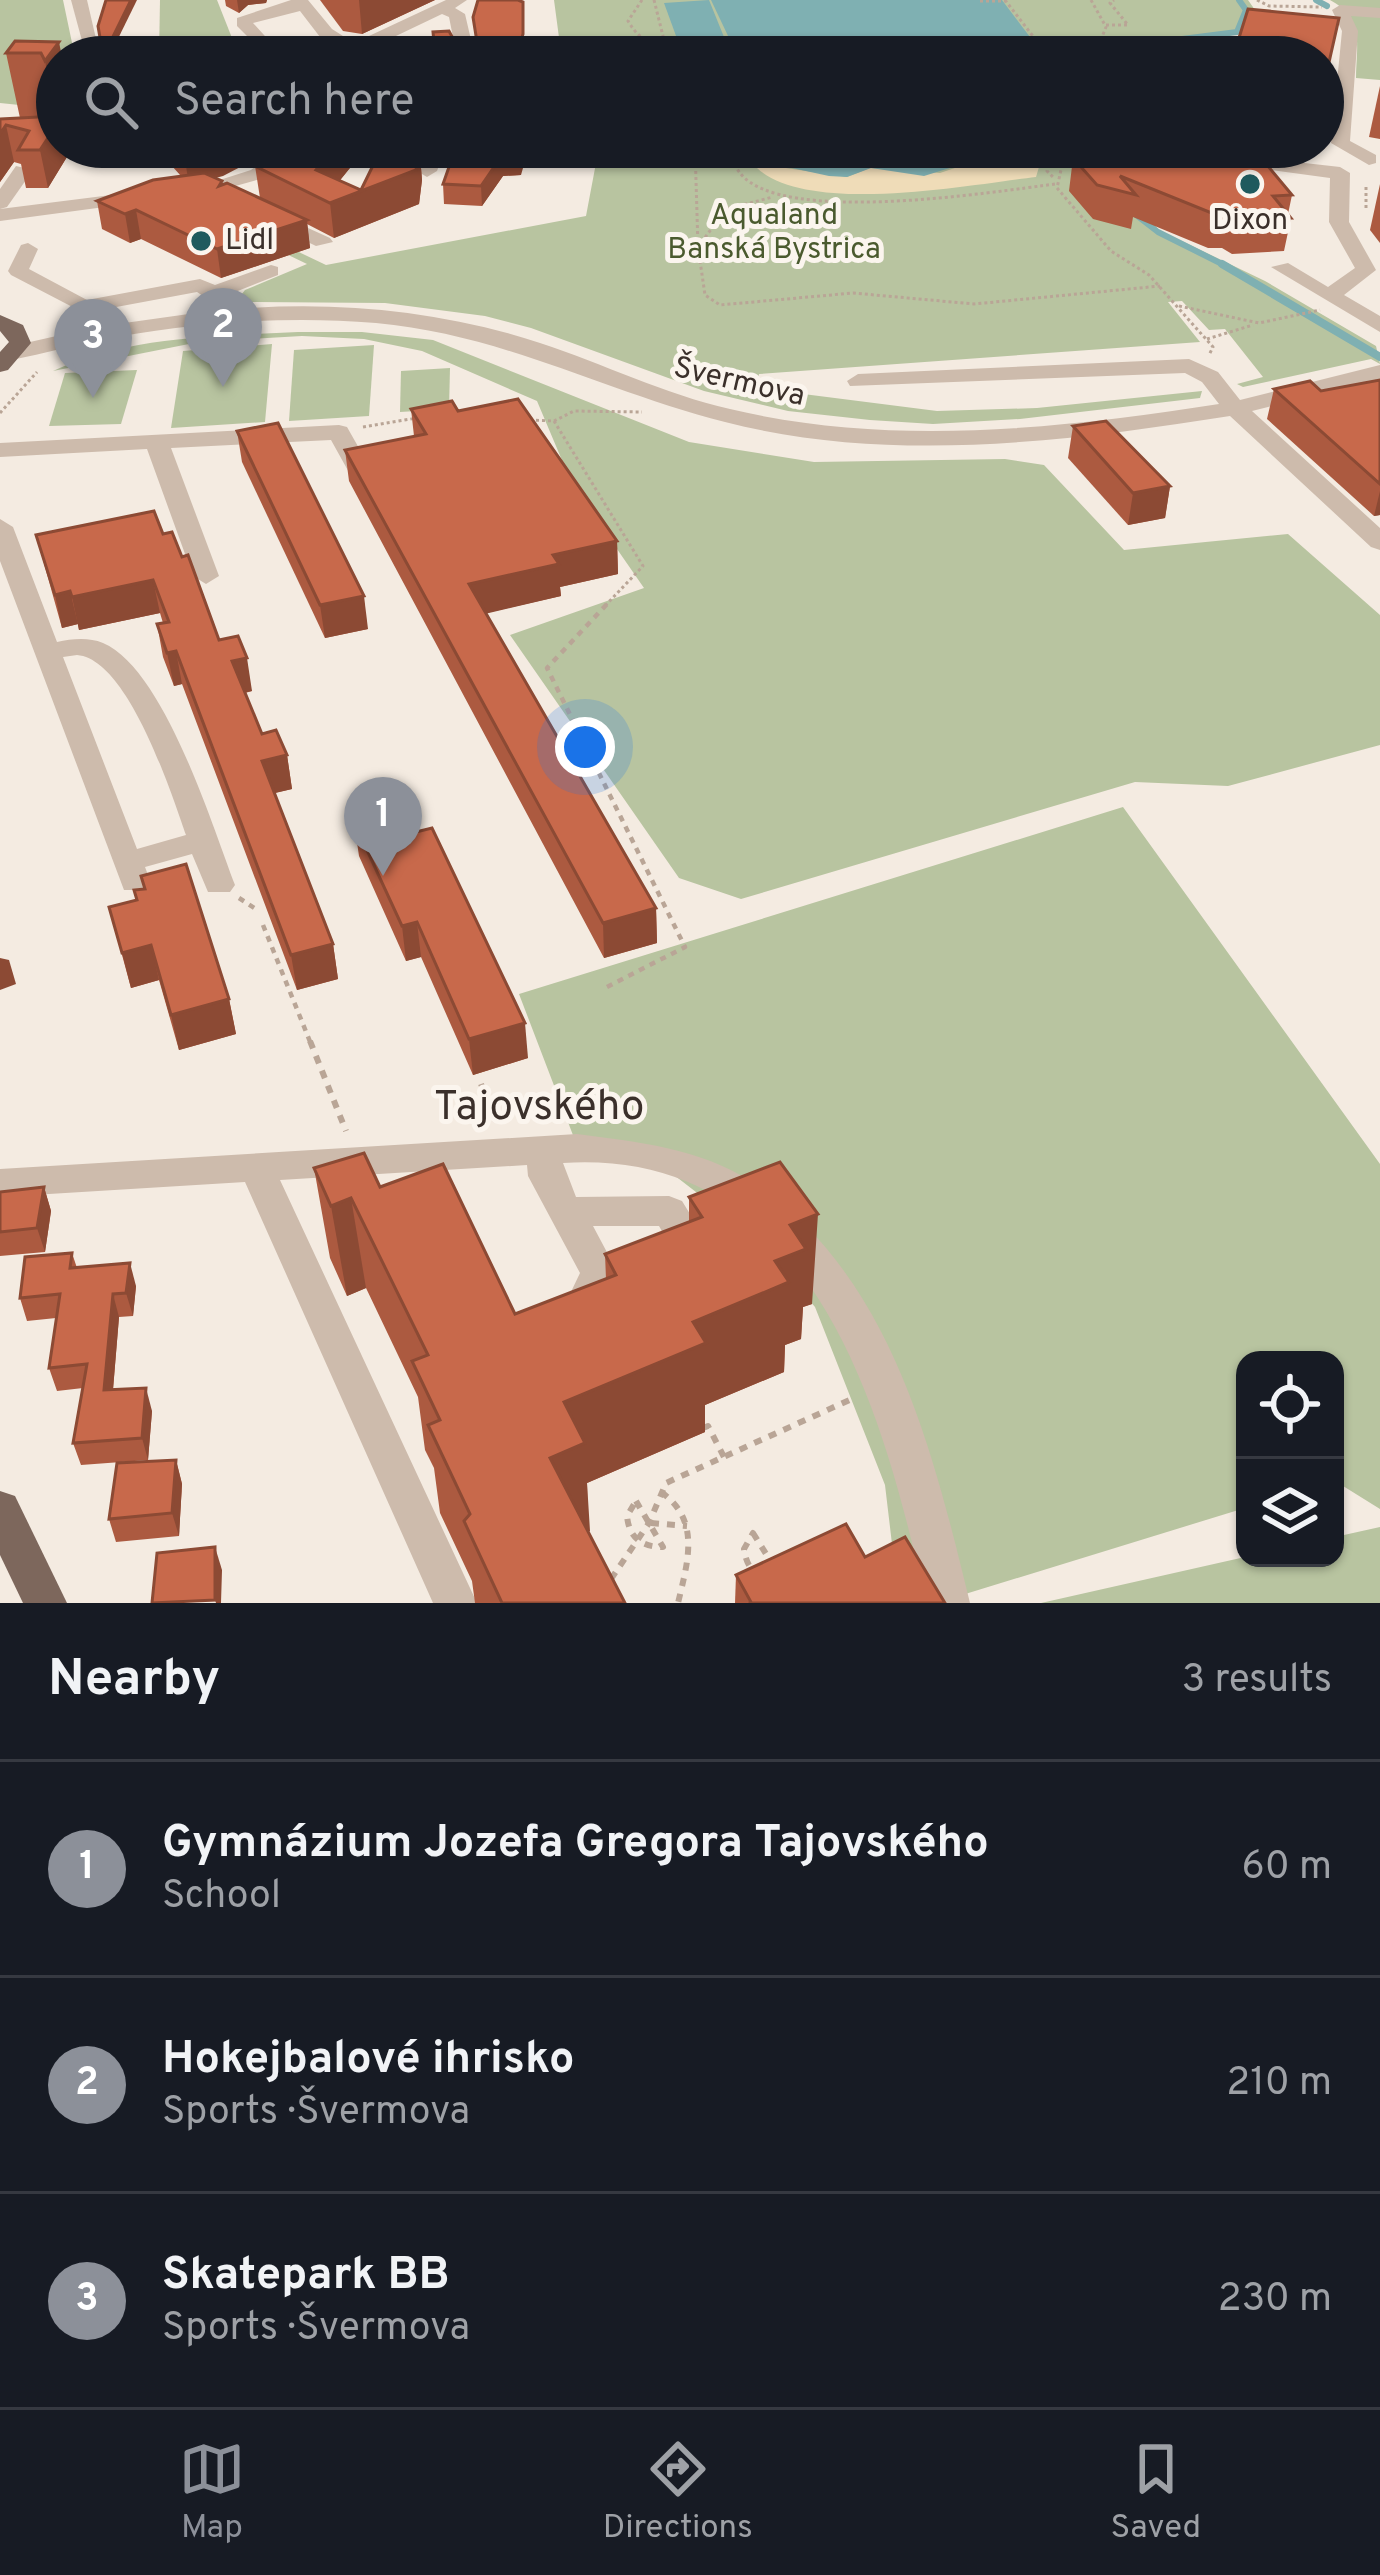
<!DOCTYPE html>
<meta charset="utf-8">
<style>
body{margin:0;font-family:Overpass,sans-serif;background:#242831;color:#f1f3f6}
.controls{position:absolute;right:36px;bottom:36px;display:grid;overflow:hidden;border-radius:24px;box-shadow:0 3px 9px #0004}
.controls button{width:108px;height:108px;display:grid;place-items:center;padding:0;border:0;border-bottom:3px solid #363941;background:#171b24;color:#f1f3f6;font:60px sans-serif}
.you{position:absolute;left:585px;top:747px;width:42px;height:42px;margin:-30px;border:9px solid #fff;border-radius:50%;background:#1a73e8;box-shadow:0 0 0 18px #1a73e833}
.badge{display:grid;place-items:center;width:78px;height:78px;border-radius:50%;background:#8c9099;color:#fff;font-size:39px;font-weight:700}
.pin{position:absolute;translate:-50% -99px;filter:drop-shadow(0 3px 6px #0008)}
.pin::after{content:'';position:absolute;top:63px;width:42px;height:36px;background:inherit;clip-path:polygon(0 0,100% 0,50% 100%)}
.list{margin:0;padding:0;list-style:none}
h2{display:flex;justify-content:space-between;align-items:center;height:156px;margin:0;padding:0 48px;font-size:51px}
h2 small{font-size:39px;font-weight:400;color:#9ea1a6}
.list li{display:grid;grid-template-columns:78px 1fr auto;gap:36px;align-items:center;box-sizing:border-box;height:216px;padding:0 48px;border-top:3px solid #363941}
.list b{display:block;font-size:45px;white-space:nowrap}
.list p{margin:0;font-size:39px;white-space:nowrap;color:#9ea1a6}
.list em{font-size:39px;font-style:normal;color:#9ea1a6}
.icon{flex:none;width:66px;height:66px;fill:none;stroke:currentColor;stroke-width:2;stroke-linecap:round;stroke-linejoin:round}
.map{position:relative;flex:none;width:1380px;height:1603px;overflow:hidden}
.search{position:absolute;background:#171b24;box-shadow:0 3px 9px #0004;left:36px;right:36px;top:36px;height:132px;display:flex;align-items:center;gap:30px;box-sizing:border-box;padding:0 42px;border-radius:66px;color:#9ea1a6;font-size:45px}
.sheet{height:804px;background:#171b24}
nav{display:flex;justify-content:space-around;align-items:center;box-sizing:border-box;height:168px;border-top:3px solid #363941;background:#171b24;font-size:33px;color:#9ea1a6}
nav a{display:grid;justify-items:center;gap:6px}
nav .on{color:#8c9099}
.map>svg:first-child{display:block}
.green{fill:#b8c4a0}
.sand{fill:#efdcb8}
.water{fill:#7fb0b2}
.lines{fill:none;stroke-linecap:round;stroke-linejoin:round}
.stream-far1{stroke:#7fb0b2;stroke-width:6}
.stream{stroke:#7fb0b2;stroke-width:8}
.path-far2{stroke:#b9a596;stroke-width:3;stroke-dasharray:3 3;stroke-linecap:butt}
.path-far1{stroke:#b9a596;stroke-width:4.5;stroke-dasharray:6 6;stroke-linecap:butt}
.path{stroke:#b9a596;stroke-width:6;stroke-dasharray:8 8;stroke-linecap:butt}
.minor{fill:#cdbbac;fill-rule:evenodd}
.major{fill:#7d675c;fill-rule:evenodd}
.wall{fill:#ac5a40}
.shaded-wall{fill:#8c4a34}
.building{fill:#c8694b;stroke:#8c4a34;stroke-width:3}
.poi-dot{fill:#1f5a5e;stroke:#fbf5ee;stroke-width:4.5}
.labels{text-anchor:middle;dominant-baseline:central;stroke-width:10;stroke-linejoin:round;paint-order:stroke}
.far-park-label{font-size:30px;fill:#4a5a2e;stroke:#fbf5ee}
.far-poi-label{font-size:30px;fill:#3b302b;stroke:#fbf5ee}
.far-street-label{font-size:30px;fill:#3b302b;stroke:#fbf5ee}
.near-street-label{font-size:42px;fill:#3b302b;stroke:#fbf5ee}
</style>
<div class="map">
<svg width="1380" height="1603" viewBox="0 0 1380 1603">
<rect width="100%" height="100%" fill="#f4ebe1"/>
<g class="green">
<path d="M0 0H63L75 57H57L29 106 0 103Z"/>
<path d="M160 0H217L232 38 229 57H159Z"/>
<path d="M554 0H1248L1255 10 1254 30 1161 46 1148 57H572L560 45Z"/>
<path d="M1330 0H1380V80L1356 78C1357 43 1364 18 1330 0Z"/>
<path d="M599 147H1110L1106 169 1159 230 1265 281 1376 346 1380 364 1371 359 1243 387 1237 384 1263 377 1225 329 1209 330 1182 301 1168 302 1200 342 759 374 757 388 937 411 1037 408 1202 391 1200 398 1020 419 933 424 870 420 788 411 704 391 531 328 485 316 385 303 243 302 238 299 245 290 307 264 176 201 196 203 326 265 586 216Z"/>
<path d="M298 332H362L433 340 689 442 814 462 1005 459 1044 465 1124 550 1288 534 1380 615V745L1228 786 1135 782 741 899 679 878 510 635 644 588 572 484 537 401 422 351 364 339 302 336 199 342 53 371C126 336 219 336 298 332Z"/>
<path d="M272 344 265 422 171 428 183 351Z"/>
<path d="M374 345 369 416 289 421 294 350Z"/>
<path d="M450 368 449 409 400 412 401 371Z"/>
<path d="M137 370 121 424 49 426 65 373Z"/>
<path d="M1123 807 1380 1164V1509L1335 1481V1360H1245V1508L936 1603H899L885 1485 815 1307 758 1240 652 1158 576 1143 519 994Z"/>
<path d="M1380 1527V1603H1041L1245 1557 1335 1558V1537Z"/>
</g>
<path class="sand" d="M1017 147H1045L1036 177C968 185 799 218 752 163L847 177 870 168 940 173Z"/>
<g class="water">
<path d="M709 0 726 42 679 44 664 3Z"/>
<path d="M711 0H1002L1045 57H738Z"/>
<path d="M754 147H1017L924 176 871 168 847 177 829 176 755 160Z"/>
</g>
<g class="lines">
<g class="stream-far1">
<path d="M1316 0 1327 6"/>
<path d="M1129 57 1151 43 1237 32 1246 10 1239 0"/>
<path d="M1079 165 1087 147"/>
<path d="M1136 215 1158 232 1228 267"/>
</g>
<path class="stream" d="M1222 264 1380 357"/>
<g class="path-far2">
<path d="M642 0 628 21C641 43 659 50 683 57"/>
<path d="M654 0 664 40 697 57"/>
<path d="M1005 0 1049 57"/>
<path d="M1091 0 1106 27 1094 57"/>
<path d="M1257 0 1269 6 1322 7"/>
<path d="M980 1H1005"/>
<path d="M1106 25H1128L1110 3 1114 0"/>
<path d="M669 45 747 42 751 57"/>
<path d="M647 47 656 57"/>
<path d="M695 147 698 247 705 295 720 305 853 293 974 304 1160 286"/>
<path d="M729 147C732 155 735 167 740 173 781 226 993 192 1055 184"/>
<path d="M1053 147 1047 171 1055 179"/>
<path d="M1066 147 1057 188 1111 251 1149 275 1213 347 1209 355"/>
<path d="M1366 187V211"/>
<path d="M698 247 726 209 773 197"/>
<path d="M1179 306 1259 323 1320 310"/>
<path d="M1207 339 1253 325"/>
<path d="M0 413 37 372"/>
<path d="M530 420 554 421 574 411 642 412"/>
<path d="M554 421 643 566 604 607"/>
<path d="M363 427 417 418"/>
</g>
<g class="path-far1">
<path d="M239 898 256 909"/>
<path d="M263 925 311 1044"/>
<path d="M607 987 685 947 547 668 607 604"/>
</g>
<g class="path">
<path d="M310 1041 346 1131"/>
<path d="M481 1084 497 1124"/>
<path d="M703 1428 708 1426 724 1457"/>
<path d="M661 1492C701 1520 688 1561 678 1603"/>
<path d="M636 1501 663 1547C642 1547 629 1538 627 1516Z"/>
<path d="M651 1523 687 1526"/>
<path d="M753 1533 783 1581C761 1581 747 1572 744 1549Z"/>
<path d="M611 1579 649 1523 666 1483 854 1398"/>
</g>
<g class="minor">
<path d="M71 0H87L100 56 85 52Z"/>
<path d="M291 0H308L332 29 354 43 446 0H467L455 8 465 14 475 57H457L449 17 442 14 352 57H329L341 49 320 37 300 11 253 23 274 46 266 57H248L257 46 237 26V18Z"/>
<path d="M1340 5 1380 8V18L1351 16 1358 31 1350 141 1376 155V163L1369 165 1331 143 1342 31 1332 10Z"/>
<path d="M417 46H429L432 57H414Z"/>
<path d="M280 147H299L264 178 189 199 179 193 251 170Z"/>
<path d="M428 147H446L437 171 427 177 417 171Z"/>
<path d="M1278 160 1340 167 1350 173 1349 222 1376 270 1344 295 1380 316V332L1271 267 1288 263 1328 287 1355 268 1329 222 1330 178 1271 170 1268 166Z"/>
<path d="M16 166 33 170 7 207 0 209V189Z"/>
<path d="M135 192 145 198 142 202 0 221V209Z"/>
<path d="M275 213 330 238 333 242 316 246 268 223 265 219Z"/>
<path d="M28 243 38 249 29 269 87 300 200 279 215 285 271 265 278 267V275L225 296V310C330 300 440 310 540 343 604 364 664 394 730 409 889 447 1059 429 1219 404L1202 382 1185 373 850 386 847 381 858 374 1189 359 1218 372 1240 400 1380 365V379L1252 411 1380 528V550L1371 547 1230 416C1065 442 889 464 725 422 603 391 505 335 376 323 282 315 188 323 96 341 69 346 43 354 16 359L8 357V347L96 327 203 312V296L197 292 84 313 11 275 8 271 21 245Z"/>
<path d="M339 425 347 427 372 471 369 476H351L331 440 171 448 219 576 206 584 193 576 147 449 0 457V443Z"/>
<path d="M0 519 13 527 57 642C72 639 88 637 103 643 164 669 212 825 235 885L230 892H208L192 854 145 867 151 883 146 890H124L0 561ZM77 655C128 659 171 792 186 835L137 849 63 657Z"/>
<path d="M577 1134C637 1142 700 1148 752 1182 891 1273 933 1452 970 1603H926C883 1410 813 1147 563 1163L576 1197 669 1196 682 1201 706 1240 700 1251 666 1263 653 1259 647 1248 653 1237 663 1233 659 1226H593L618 1273 592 1328 578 1333 564 1328 559 1317 580 1273 528 1176 527 1165 280 1180 477 1603H433L245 1182 0 1197V1169Z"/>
</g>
<g class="major">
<path d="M0 315 23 325 31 343 8 370 0 372V352L9 342 0 331Z"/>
<path d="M0 1491 15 1496 67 1603H23L0 1555Z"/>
</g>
</g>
<g class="wall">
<path d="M225 0H267L266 3 248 5 239 13 226 6Z"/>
<path d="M320 0H435L362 34 343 31Z"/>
<path d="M1339 18 1323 94V57Z"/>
<path d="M15 41 57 57V147H73L48 188H26L21 164 14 162 0 182V119L20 118 6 53Z"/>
<path d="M1380 86V139L1369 137Z"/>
<path d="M168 147H254L246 164 215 178 222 185 260 198 255 166 286 155 293 147H367L340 180 361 190 382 147H425L420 156 422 180 419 204 334 238 307 224 310 248 221 278 141 239 130 243 102 229 97 201 181 176 171 165Z"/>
<path d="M456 147 521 175 503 176 482 206 444 204 443 184Z"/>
<path d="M1118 147H1252L1292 195 1288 214 1291 218 1284 251 1232 254 1222 248H1208L1133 217 1131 229 1093 219 1069 191 1073 158 1119 154Z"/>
<path d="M1380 184V243L1370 230Z"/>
<path d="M1380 380V515L1374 516 1267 419 1274 389 1321 391Z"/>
<path d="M411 409 458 411 617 541 618 574 560 587 561 596 486 613 656 908 657 943 604 958 349 481 345 450 414 436Z"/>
<path d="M1073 426 1170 486 1165 518 1128 525 1068 458Z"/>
<path d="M237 431 368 629 325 638 242 462Z"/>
<path d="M163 534 182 557 219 640 252 691 245 693 262 734 287 755 292 789 274 793 333 944 338 979 297 990 182 684 174 686 163 657 157 624 163 623 160 613 79 630 78 624 62 628 36 535Z"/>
<path d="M354 822 408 834 528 1058 473 1075 421 957 406 961 359 856Z"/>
<path d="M141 876 229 999 236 1034 179 1050 159 980 131 988 109 907 136 900 144 889Z"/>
<path d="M314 1168 380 1187 515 1314 606 1279 605 1254 689 1221V1197L812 1304 803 1307 801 1339 785 1345 784 1372 705 1405V1432L587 1483 588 1532 625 1603H475L472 1581 440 1513 434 1468 425 1450 418 1397 366 1288 347 1296 330 1258Z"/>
<path d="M44 1187 51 1211 45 1252 0 1256V1192Z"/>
<path d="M72 1253 77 1268 136 1286 133 1316 119 1317 113 1390 152 1411 148 1460 81 1465 73 1443 83 1388 57 1391 49 1368 56 1318 27 1321 20 1298Z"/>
<path d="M176 1460 182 1484 179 1536 116 1542 109 1519Z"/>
<path d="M865 1557 945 1603H735L736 1575Z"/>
</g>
<g class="shaded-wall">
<path d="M131 0H137L109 57H103Z"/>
<path d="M237 0H267L266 3 248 5 239 13Z"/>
<path d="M359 0H435L362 34Z"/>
<path d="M59 42 62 57H57V121L45 61Z"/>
<path d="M485 47 486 57H457Z"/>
<path d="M57 124V147H73L48 188 40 150Z"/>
<path d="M6 125 14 162 0 182V134Z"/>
<path d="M183 147H254L246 164 223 176 189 185Z"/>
<path d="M335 147H367L324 200 316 170Z"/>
<path d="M411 147H425L420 156 422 180 419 204 334 238 330 203 413 169Z"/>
<path d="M522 147H529L521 175 503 176 482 206 481 186 501 157Z"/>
<path d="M136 210 141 239 130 243 125 214Z"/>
<path d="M307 220 310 248 221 278 217 249Z"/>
<path d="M1170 486 1165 518 1128 525 1133 493Z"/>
<path d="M1380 491V515L1374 516Z"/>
<path d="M617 541 618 574 560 587 561 596 472 617 469 584 553 555Z"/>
<path d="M153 580 160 613 79 630 72 597Z"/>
<path d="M70 591 78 624 62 628 55 595Z"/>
<path d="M364 596 368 629 325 638 320 605Z"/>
<path d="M176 651 182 684 174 686 167 653Z"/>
<path d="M247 658 252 691 238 694 232 661Z"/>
<path d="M287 755 292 789 267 795 262 761Z"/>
<path d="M656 908 657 943 604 958 603 923Z"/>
<path d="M417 922 421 957 406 961 402 926Z"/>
<path d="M333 944 338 979 297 990 291 955Z"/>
<path d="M151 945 159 980 131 988 122 953Z"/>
<path d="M0 958 9 960 16 984 0 990Z"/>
<path d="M229 999 236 1034 179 1050 171 1015Z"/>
<path d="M525 1023 528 1058 473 1075 469 1039Z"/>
<path d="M44 1187 51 1211 45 1252 37 1228Z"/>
<path d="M351 1198 366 1288 347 1296 331 1206Z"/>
<path d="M818 1214 812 1304 803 1307 801 1339 785 1345 784 1372 705 1405V1432L587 1483 590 1531 557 1546 550 1458 564 1402 693 1322 775 1261 790 1225Z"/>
<path d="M130 1263 136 1286 133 1316 126 1293Z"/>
<path d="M113 1294 119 1317 111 1413 104 1390Z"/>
<path d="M146 1388 152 1411 148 1460 142 1438Z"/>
<path d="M176 1460 182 1484 179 1536 172 1513Z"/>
<path d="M215 1547 222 1570 221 1603H216L215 1600Z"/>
</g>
<g class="building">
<path d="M106 0H131L103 57H89L91 50 102 49 98 26Z"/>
<path d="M478 0H518L523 2V34L518 51 540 55V57H484L485 47 457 57H433L436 52 429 44 434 42 433 32 449 31 456 44 477 42 473 17Z"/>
<path d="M1248 9 1339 18 1327 71H1323V57H1233Z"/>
<path d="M15 41 59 42 45 61 41 53H6Z"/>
<path d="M392 41 418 50 412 57H342Z"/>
<path d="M57 116V124L40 150H18L29 131 6 125 0 134V119Z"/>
<path d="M293 147H335L316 170 361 190 382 147H419L416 170 330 203 255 166 286 155Z"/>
<path d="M456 147H522L520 156 501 157 481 186 443 184Z"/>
<path d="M1127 147H1252L1292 195 1273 196 1291 218 1238 220 1228 214H1214L1120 176 1136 195 1097 185 1073 158 1128 153Z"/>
<path d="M204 173 222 181 219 186 227 183 307 220 217 249 136 210 125 214 97 201 153 180Z"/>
<path d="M1380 380V484L1274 389 1310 381 1321 391Z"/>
<path d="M518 399 617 541 553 555 559 564 469 584 656 908 603 923 345 450 426 434 411 409 452 401 458 411Z"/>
<path d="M1106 421 1170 486 1133 493 1073 426Z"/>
<path d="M278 423 364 596 320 605 237 431Z"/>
<path d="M154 511 163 534 172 532 182 557 188 555 219 640 238 636 247 658 232 661 262 734 276 730 287 755 262 761 333 944 291 955 176 651 167 653 157 624 169 622 153 580 72 597 70 591 55 595 36 535Z"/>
<path d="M397 811 408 834 432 828 525 1023 469 1039 417 922 402 926 354 822Z"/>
<path d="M186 864 229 999 171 1015 151 945 122 953 109 907 137 900 134 890 145 889 141 876Z"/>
<path d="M364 1153 380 1187 443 1164 515 1314 616 1275 605 1254 702 1217 689 1197 780 1162 818 1214 790 1225 806 1249 775 1261 789 1282 693 1322 706 1343 564 1402 585 1443 550 1458 625 1603H502L464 1521 470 1514 428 1425 440 1420 412 1361 428 1355 351 1198 331 1206 314 1168Z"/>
<path d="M44 1187 37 1228 0 1232V1192Z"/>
<path d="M72 1253 70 1268 130 1263 126 1293 113 1294 104 1390 146 1388 142 1438 73 1443 87 1364 49 1368 60 1294 20 1298 25 1257Z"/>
<path d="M176 1460 172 1513 109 1519 117 1463Z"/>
<path d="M846 1524 865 1557 905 1537 945 1603H749L751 1602 736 1575Z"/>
<path d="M215 1547V1600L152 1603 157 1553Z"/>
</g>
<g class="poi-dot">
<circle cx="1250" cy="184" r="12"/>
<circle cx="201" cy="241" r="12"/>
</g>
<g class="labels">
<g class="far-park-label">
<text x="774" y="216">Aqualand<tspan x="774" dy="34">Banská Bystrica</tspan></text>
</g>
<g class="far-poi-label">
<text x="1250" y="221">Dixon</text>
<text x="225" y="241" text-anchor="start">Lidl</text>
</g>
<g class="far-street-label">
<text transform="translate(739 383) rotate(13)">Švermova</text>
</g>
<g class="near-street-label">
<text x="539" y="1108">Tajovského</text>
</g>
</g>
</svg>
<div class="controls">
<button><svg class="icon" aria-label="locate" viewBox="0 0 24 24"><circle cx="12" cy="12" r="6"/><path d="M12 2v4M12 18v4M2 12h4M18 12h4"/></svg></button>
<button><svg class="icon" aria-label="layers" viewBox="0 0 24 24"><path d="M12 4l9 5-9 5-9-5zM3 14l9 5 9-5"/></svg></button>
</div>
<div class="you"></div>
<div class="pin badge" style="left:383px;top:876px">1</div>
<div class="pin badge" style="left:223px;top:387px">2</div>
<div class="pin badge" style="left:93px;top:398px">3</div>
<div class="search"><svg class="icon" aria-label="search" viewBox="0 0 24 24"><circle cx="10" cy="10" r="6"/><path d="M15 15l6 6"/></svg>Search here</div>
</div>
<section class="sheet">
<h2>Nearby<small>3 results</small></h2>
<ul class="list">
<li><span class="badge">1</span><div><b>Gymnázium Jozefa Gregora Tajovského</b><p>School</p></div><em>60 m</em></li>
<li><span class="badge">2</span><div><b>Hokejbalové ihrisko</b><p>Sports · Švermova</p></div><em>210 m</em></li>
<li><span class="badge">3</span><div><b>Skatepark BB</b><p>Sports · Švermova</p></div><em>230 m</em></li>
</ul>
</section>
<nav>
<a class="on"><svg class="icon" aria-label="map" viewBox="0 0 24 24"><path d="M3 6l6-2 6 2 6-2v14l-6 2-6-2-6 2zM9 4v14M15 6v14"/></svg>Map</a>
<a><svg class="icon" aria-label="directions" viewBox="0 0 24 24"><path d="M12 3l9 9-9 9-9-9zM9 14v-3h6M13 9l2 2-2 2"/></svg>Directions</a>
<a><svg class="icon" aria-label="saved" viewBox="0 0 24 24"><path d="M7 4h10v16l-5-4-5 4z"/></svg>Saved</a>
</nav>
